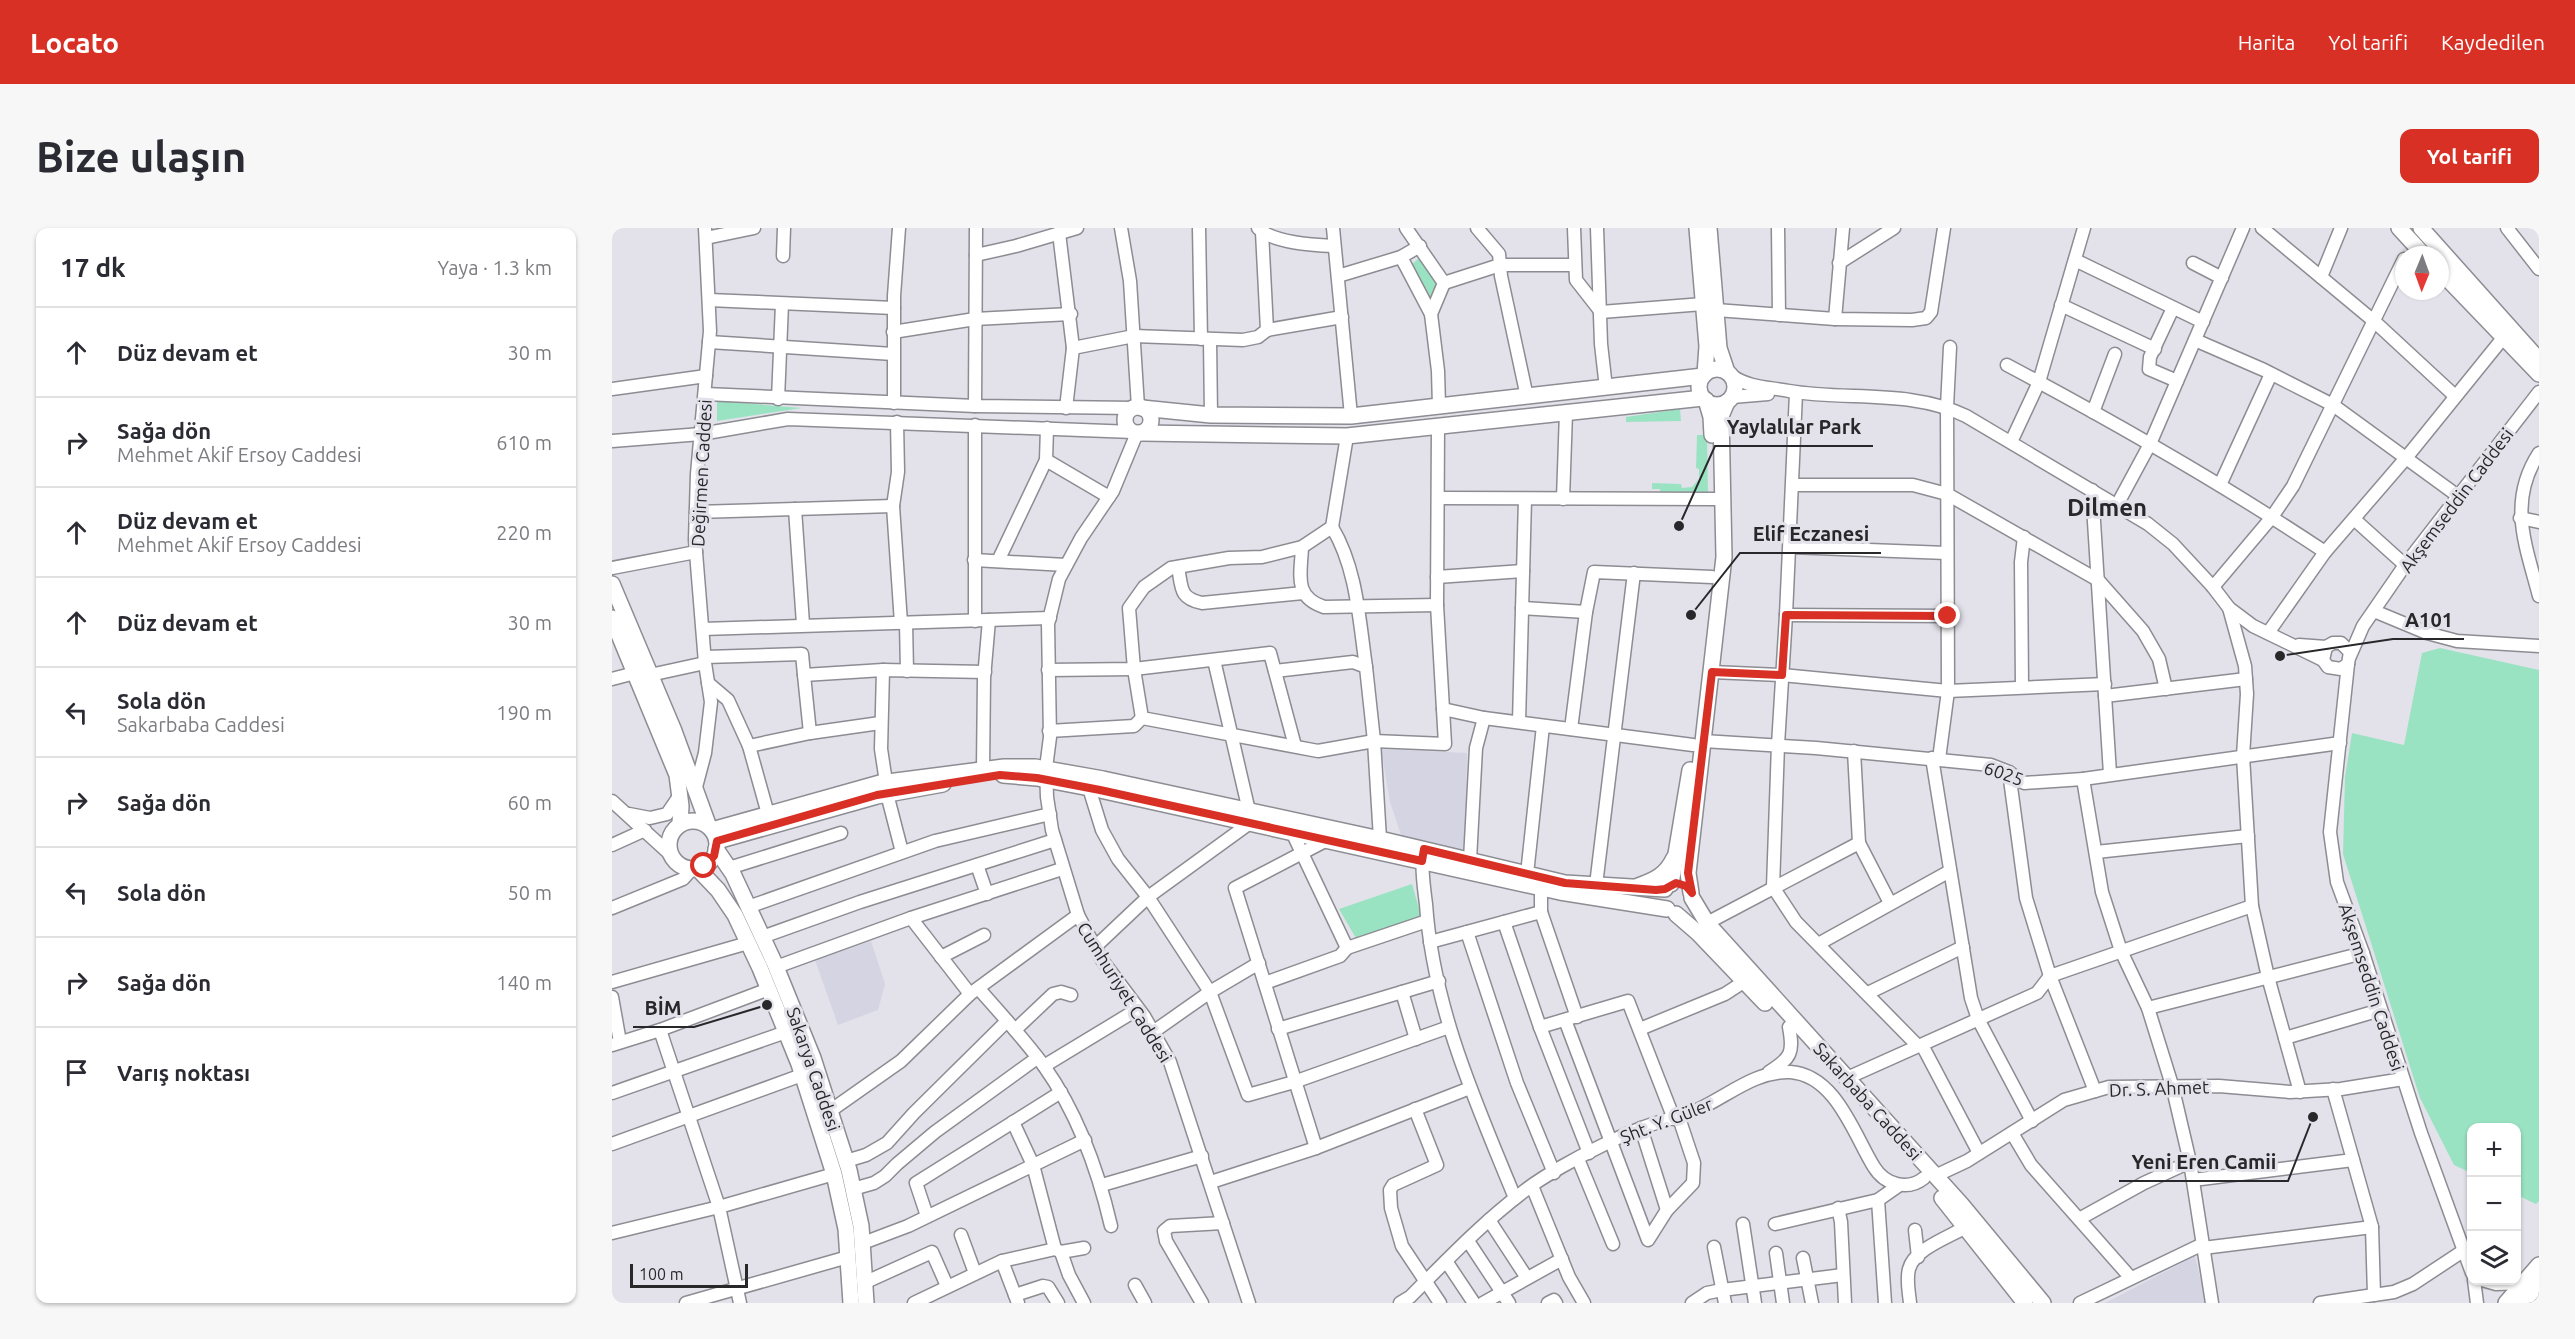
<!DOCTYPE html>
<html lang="tr">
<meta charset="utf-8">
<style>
body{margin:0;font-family:Ubuntu,sans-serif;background:#f7f7f7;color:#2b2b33}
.controls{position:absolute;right:18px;bottom:18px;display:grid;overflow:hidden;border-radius:12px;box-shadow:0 2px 4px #0004}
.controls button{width:54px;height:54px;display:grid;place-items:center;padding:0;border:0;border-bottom:2px solid #e1e1e2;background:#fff;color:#2b2b33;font:30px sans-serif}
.compass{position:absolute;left:1783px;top:18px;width:54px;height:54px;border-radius:50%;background:#fff;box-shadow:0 2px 4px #0004;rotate:181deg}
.scale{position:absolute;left:18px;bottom:15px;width:118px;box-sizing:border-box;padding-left:6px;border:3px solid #28272a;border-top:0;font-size:16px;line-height:21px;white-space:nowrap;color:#28272a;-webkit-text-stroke:4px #e3e2ea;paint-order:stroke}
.stop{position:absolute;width:18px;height:18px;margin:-14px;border:4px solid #d93025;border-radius:50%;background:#fff}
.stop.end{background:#d93025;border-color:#fff;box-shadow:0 2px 6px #0008}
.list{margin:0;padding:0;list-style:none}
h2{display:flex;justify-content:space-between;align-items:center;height:78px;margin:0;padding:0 24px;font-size:26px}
h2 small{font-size:20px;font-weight:400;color:#7c7c81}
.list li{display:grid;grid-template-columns:39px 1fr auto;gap:18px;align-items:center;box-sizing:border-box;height:90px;padding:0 24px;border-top:2px solid #e1e1e2}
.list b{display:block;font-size:22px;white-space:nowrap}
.list p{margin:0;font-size:20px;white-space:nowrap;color:#7c7c81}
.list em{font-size:20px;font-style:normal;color:#7c7c81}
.icon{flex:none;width:33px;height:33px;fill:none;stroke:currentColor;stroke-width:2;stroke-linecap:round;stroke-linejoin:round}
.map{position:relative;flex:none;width:1927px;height:1075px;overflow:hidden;border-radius:12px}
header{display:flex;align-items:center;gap:36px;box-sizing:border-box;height:84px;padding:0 30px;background:#d93025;color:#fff}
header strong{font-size:28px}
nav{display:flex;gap:33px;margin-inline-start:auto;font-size:21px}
.intro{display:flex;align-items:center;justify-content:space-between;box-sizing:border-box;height:144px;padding:0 36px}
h1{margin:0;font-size:42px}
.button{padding:15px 27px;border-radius:12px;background:#d93025;color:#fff;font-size:21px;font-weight:700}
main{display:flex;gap:36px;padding:0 36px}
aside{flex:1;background:#fff;border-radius:12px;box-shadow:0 2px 4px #0004}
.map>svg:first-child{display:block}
.built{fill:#d5d4e3}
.green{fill:#9ae3c2}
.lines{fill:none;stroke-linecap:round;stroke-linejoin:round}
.minor-casing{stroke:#8c8c93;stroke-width:15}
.major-casing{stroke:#8c8c93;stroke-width:18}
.minor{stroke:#fff;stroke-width:12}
.major{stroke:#fff;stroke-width:15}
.route{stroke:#d93025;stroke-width:8}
.labels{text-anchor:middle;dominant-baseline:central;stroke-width:6;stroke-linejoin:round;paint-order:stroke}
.street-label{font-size:18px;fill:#28272a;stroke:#e3e2ea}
.district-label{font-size:24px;font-weight:bold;fill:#28272a;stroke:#e3e2ea}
.leader{fill:none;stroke:#28272a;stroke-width:2}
.callout-dot{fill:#28272a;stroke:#e3e2ea;stroke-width:2}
.callout-label{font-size:20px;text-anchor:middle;font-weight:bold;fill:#28272a;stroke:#e3e2ea;stroke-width:6;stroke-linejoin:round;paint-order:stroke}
</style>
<header>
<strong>Locato</strong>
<nav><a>Harita</a><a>Yol tarifi</a><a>Kaydedilen</a></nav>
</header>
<div class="intro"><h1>Bize ulaşın</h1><a class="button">Yol tarifi</a></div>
<main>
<aside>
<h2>17 dk<small>Yaya · 1.3 km</small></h2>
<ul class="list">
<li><svg class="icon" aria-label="ahead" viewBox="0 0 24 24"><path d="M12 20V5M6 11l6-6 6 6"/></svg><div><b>Düz devam et</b></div><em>30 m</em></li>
<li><svg class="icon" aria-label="right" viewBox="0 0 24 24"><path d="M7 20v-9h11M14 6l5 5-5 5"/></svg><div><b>Sağa dön</b><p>Mehmet Akif Ersoy Caddesi</p></div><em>610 m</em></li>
<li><svg class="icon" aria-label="ahead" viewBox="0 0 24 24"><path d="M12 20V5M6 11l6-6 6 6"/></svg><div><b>Düz devam et</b><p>Mehmet Akif Ersoy Caddesi</p></div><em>220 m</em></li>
<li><svg class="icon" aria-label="ahead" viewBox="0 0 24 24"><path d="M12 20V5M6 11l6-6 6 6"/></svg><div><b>Düz devam et</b></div><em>30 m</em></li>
<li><svg class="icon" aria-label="left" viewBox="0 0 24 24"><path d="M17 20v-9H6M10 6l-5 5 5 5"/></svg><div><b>Sola dön</b><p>Sakarbaba Caddesi</p></div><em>190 m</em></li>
<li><svg class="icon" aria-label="right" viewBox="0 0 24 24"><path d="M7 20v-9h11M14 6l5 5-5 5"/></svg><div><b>Sağa dön</b></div><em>60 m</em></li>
<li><svg class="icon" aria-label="left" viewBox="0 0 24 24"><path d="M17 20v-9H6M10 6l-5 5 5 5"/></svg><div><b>Sola dön</b></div><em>50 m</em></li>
<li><svg class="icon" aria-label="right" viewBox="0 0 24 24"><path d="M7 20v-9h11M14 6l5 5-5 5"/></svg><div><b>Sağa dön</b></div><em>140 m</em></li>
<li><svg class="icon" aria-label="arrive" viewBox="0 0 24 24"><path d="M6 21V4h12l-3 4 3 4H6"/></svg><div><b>Varış noktası</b></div></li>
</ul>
</aside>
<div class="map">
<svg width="1927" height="1075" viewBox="0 0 1927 1075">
<rect width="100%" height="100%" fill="#e3e2ea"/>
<g class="built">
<path d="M769 521 855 525 853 627 795 613 789 607 778 574Z"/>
<path d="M259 713 273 756 266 782 226 797 203 732Z"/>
<path d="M1583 1028 1594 1075H1493Z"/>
</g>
<g class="green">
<path d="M806 31H810L828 53 820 76 799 37Z"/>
<path d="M105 173 190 180 105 193Z"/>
<path d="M1068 181 1069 193 1014 194V189Z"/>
<path d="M1085 207H1095L1096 266H1048V261H1040V255L1069 256 1070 260 1080 259 1087 251V241L1084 240Z"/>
<path d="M1828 420 1927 442V973L1924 976 1905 967 1904 900H1860L1859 945 1842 937 1808 870 1731 626 1733 549 1740 505 1792 517 1810 425Z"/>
<path d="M800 656 810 691 745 712 727 681Z"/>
</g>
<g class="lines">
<defs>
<g id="minor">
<path d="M509 0 518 53 526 179"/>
<path d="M587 0 589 111"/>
<path d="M646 0C661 15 701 17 722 18"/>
<path d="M721 0 739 188"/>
<path d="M794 0 832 55 819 86"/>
<path d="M865 0 887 26 889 48 915 169"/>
<path d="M962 0 964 52 989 84"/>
<path d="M985 0 989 116 994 160"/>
<path d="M1166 0 1167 87"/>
<path d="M1650 0 1763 94 1843 168"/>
<path d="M1895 0 1927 41"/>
<path d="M447 5 461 120 454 180"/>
<path d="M94 10 142 0"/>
<path d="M364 27 404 18 465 0"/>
<path d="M171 28 172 0"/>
<path d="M789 29 819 86 826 143 827 178"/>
<path d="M1463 32 1591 94"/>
<path d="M1227 35 1282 0"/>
<path d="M1581 35 1610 50"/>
<path d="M726 48 789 29 808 18"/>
<path d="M1709 49 1729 0"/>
<path d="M832 55 888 37H963"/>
<path d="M97 72 282 80"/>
<path d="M1449 77 1543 121"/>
<path d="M1561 80 1538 129 1537 141 1565 153"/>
<path d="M1104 82 1223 91 1300 92 1314 90 1319 84 1332 0"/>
<path d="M989 84 1091 76"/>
<path d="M1223 91 1231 0"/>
<path d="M655 102 730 89"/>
<path d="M281 104 363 91 459 86"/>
<path d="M598 112 599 187"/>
<path d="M1583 112 1652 142 1721 177 1846 268"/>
<path d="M97 114 281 126"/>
<path d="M461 120 522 108 631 112 646 109 655 102 650 4"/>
<path d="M1395 137C1504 195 1611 256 1713 324"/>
<path d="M1120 148C1138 160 1156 159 1177 163 1235 173 1299 161 1354 188L1536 296 1561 316 1601 359 1617 380 1641 398 1711 432"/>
<path d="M0 161 94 148"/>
<path d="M1184 165 1174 387 1166 517 1161 659 1184 694 1306 818"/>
<path d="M93 166 363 178 522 180"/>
<path d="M1120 169 1156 166"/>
<path d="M166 171 170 76"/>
<path d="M282 175V68L287 0"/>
<path d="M363 178 364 0"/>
<path d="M1481 184 1503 126"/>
<path d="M285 194 286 244 281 278 289 395"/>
<path d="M525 205 501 263 469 310 447 351 436 396 438 509 434 540 435 569 440 602 466 687 490 732 532 788 558 834 637 1075"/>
<path d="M735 208 720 299 690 319 650 329 617 330 559 340 532 359 517 380 522 441 530 490 706 523 762 513 833 516 825 377 826 198"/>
<path d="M0 213 89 206 176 191 521 204"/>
<path d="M1399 214 1427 154 1472 0"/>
<path d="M1927 225C1895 274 1914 318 1927 368"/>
<path d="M434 232 497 269"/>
<path d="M1181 257H1301L1335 266 1486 352 1531 403 1547 431 1554 461"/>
<path d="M1608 257 1659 146"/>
<path d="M1480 262 1498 546"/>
<path d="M827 270 1104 271"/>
<path d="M951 271 954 184"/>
<path d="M1505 277 1538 216 1631 0"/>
<path d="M183 281 191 396"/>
<path d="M84 284 281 278"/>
<path d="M1908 290 1927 294"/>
<path d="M1742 291 1793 337"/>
<path d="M720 299C745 341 747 391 754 439"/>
<path d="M690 319C689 346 681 369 712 379L825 377"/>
<path d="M1178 319 1335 325"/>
<path d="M362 332 454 337"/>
<path d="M386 333 434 232 435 200"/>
<path d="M566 339C570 360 567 370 590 375L691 365"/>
<path d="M0 340 84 324"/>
<path d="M825 349 911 343"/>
<path d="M1601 359 1660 289 1681 258 1792 31"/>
<path d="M910 380 974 384"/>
<path d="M1617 380 1633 438 1635 466 1631 528 1640 678 1656 749 1688 864"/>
<path d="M1762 383 1815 405 1845 413 1927 418"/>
<path d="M1174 387 1336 388"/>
<path d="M363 393V197"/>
<path d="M294 395 295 443"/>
<path d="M91 401 438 390"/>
<path d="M1656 405 1713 324 1794 230 1891 110"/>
<path d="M1687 417 1714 419 1721 415H1729L1738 424 1736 436 1729 441 1716 439 1711 432 1714 419"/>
<path d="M1738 428 1751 398 1793 337 1927 164"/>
<path d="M93 429 190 426 192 447 271 442 373 444"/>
<path d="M602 432 637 583"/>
<path d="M1736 436 1718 604 1725 654 1751 725 1809 905 1860 1045"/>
<path d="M271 442 269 521 274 554"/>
<path d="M436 442 522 441 658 425 683 518"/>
<path d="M663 443 741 434 754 439 762 513 768 611"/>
<path d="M1100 444 1170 447 1336 463 1493 456"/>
<path d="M38 447 93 435"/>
<path d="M192 447 198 505"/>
<path d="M0 451 23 445"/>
<path d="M96 455 116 472 137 518 156 586"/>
<path d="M1410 459 1409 334 1412 309"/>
<path d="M1493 468 1634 451"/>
<path d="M831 481 872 490 1081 517"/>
<path d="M907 494 913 271"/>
<path d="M959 501 974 384 982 344 1100 349"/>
<path d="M437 503 522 498 530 490"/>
<path d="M1091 513 1204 520 1379 537 1397 544 1412 555 1471 551 1728 515"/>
<path d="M137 518 198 505 268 495"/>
<path d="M1242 523 1247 615 1278 675"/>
<path d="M1320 530 1359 770 1366 791 1420 893"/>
<path d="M1327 531 1336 463 1335 179 1338 119"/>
<path d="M371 541 372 450 377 392"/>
<path d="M1397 544 1414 670 1438 748 1483 863"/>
<path d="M1471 551 1490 664 1509 723 1536 780 1560 857 1578 934 1600 1075"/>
<path d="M84 559 93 525 99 474 93 435 83 312 85 246 98 103 93 0"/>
<path d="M477 560 490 602 506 631 536 669 598 764 636 867 682 854 837 799"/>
<path d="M275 566 290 624"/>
<path d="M0 573 59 627"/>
<path d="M17 586 38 590 55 586 68 567"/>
<path d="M0 617 33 602"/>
<path d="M1484 624 1636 608"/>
<path d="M811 626C809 642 812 660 814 676 821 780 864 875 903 970"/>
<path d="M858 632 864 520 872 490"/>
<path d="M365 637 375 666"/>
<path d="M117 640 229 605"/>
<path d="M915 646 931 498"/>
<path d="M984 657 1022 345"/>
<path d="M929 660V684L965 789"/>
<path d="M136 679 323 613 438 586"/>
<path d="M0 680 71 651 80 641"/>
<path d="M299 690 450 641"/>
<path d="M892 694 928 799 977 925"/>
<path d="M1095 695 1247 615"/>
<path d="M855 704 905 855 942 945"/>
<path d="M150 709 248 674 443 612"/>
<path d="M818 714 929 684"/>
<path d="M1208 715 1338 643"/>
<path d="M483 719 536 669 638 595"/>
<path d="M735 720 815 693"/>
<path d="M329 729 372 707"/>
<path d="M164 739 299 690 358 766"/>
<path d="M0 754 136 715"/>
<path d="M653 755 728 728 735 720 680 604"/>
<path d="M367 761C389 786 412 811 432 838 466 886 486 942 499 998"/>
<path d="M790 764 804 811"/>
<path d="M1256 765 1351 719"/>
<path d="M0 769 8 814"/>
<path d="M1536 780 1751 725"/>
<path d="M953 792 1036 1012 1055 982 1081 955 1082 935 1067 890"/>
<path d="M928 799 1016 773 1062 891"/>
<path d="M666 801 827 753"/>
<path d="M1028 801 1113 766 1133 753"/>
<path d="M48 802 107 979 128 1075"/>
<path d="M403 802 441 766 449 764 459 767"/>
<path d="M541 804 598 764 647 735"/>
<path d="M1673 810 1768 782"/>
<path d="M0 817 48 802 157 761"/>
<path d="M1310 817 1367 925"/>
<path d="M432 838 526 781"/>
<path d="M1157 844C1179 830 1182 825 1177 799"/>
<path d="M1235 850 1425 765 1438 748 1640 678"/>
<path d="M1721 861 1760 999 1762 1067"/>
<path d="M0 865 174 804"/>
<path d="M803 881 825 937 781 957 778 962 779 980 790 1018 828 1075"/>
<path d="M218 883 289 833 358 766 466 687"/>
<path d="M401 894 421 937 443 1021"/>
<path d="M1029 900 1055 982"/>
<path d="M1400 905 1419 937 1518 1049"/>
<path d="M0 916 190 847"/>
<path d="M704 920 623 660 715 612"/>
<path d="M966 931 1001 1016"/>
<path d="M234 933 254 927 275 915 302 885 395 793"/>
<path d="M1323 948 1355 933 1452 872 1497 859 1607 858 1678 864 1729 861 1791 851"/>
<path d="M1581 952 1741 932"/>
<path d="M599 954 704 920 858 860"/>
<path d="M490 957 590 928"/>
<path d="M920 958 957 1049 972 1075"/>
<path d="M241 961 262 955 273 948 285 936 323 904 425 830"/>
<path d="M1266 972 1273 1075"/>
<path d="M1226 980 1229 994 1233 1075"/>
<path d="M315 988 304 955 449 864"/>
<path d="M1467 991 1532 955 1578 934"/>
<path d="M877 992 915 1050"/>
<path d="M1131 996 1143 1075"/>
<path d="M1163 996 1266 972 1286 958"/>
<path d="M1303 1002 1306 1029"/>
<path d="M0 1005 107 979 222 946"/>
<path d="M349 1007 363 1045"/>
<path d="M856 1013 897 1075"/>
<path d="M251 1015 296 998 473 912"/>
<path d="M1102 1019 1113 1075"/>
<path d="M1591 1020 1760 999"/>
<path d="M449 1024 457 1047 472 1075"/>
<path d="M1164 1025 1171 1075"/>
<path d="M1191 1030 1200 1075"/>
<path d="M390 1033 406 1075"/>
<path d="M834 1033 862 1075"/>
<path d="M1862 1052 1865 1075"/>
<path d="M1870 1052 1884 1056 1911 1055"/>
<path d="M254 1054 320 1024 335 1058"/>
<path d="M523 1057 533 1075"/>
<path d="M403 1067 431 1058 436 1059 446 1075"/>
<path d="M74 1075 236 1029"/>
<path d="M302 1075 390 1033 443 1021 449 1024 472 1020"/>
<path d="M590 1075 554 1013 552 1003 558 998 611 995"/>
<path d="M788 1075 798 1069C834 1033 870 995 911 964 931 948 966 929 989 918 1001 912 1014 906 1027 901 1046 893 1067 890 1087 881 1117 867 1143 843 1178 844 1224 847 1242 907 1262 939 1273 957 1296 963 1312 950"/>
<path d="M871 1075 950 1031"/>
<path d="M936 1075 942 1072 944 1075"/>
<path d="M1080 1075 1095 1065 1110 1062 1231 1047"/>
<path d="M1298 1075C1297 1064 1294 1052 1297 1041 1302 1021 1337 1009 1354 999"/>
<path d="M1468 1075 1591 1016"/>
<path d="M1708 1075 1782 1064 1801 1056 1851 1023"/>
</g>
<g id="major">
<path d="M1085 0 1095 118 1093 146"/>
<path d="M1097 0 1107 120 1115 144"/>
<path d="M1787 0 1812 27"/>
<path d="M1809 0 1927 132"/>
<path d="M1828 43 1927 146"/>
<circle cx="1105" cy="159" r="18"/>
<path d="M1094 172 1099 189 1100 207"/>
<circle cx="526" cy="192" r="13"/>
<path d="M530 180 599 187 739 188 1091 148"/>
<path d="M529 205 735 208 1091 170"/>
<path d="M0 356 62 503 97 599"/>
<path d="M0 390 65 547 69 578 68 596"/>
<path d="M391 547 425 550 488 562 948 664 1055 681"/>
<circle cx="81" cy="617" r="24"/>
<path d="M100 602 268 555 392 539H423L491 551 768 611 953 655 1053 661"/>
<path d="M105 613 265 568 331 556"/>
<path d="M104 621 121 646 162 734 201 830 237 942 249 998 254 1075"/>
<path d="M85 640 106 662 123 687 148 740 187 836 222 946 234 1001 239 1075"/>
<path d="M1059 656 1078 542"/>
<path d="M1026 658C1043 652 1054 647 1062 630"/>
<path d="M1079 665 1076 645 1112 329 1109 188 1115 174"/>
<path d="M1080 670 1095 695 1349 976 1431 1075"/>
<path d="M1064 686 1086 705 1153 775"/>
<path d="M1330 970 1413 1075"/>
<path d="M1894 1075 1927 1037"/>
<path d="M1910 1075 1927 1056"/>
</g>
</defs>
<use href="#minor" class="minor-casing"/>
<use href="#major" class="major-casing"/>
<use href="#minor" class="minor"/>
<use href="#major" class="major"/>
</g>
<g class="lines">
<path class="route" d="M92 638 102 628 105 613 265 567 388 547 425 550 488 562 810 633 812 621 953 655 1044 662 1053 661 1064 655 1074 658 1080 665 1076 645 1100 444 1170 447 1174 387 1336 388"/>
</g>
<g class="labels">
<g class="street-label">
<text transform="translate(89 245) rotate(-87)">Değirmen Caddesi</text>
<text transform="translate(1844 272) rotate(-53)">Akşemseddin Caddesi</text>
<text transform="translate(1392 545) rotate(19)">6025</text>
<text transform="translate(1760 759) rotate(72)">Akşemseddin Caddesi</text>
<text transform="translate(513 764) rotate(58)">Cumhuriyet Caddesi</text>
<text transform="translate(202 841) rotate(71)">Sakarya Caddesi</text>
<text transform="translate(1547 860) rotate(-2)">Dr. S. Ahmet</text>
<text transform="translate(1256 873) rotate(48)">Sakarbaba Caddesi</text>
<text transform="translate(1054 892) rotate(-21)">Şht. Y. Güler</text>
</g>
<g class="district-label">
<text x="1495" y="279">Dilmen</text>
</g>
</g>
<path class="leader" d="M1067 298L1103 218H1261M1079 387L1128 325H1269M1668 428L1781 411H1852M155 777L82 799H21M1701 889L1676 953H1507"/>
<g class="callout-dot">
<circle cx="1067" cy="298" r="6"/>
<circle cx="1079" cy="387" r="6"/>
<circle cx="1668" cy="428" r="6"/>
<circle cx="155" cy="777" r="6"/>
<circle cx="1701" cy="889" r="6"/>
</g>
<g class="callout-label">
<text x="1182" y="206">Yaylalılar Park</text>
<text x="1199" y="313">Elif Eczanesi</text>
<text x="1817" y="399">A101</text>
<text x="51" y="787">BİM</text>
<text x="1592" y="941">Yeni Eren Camii</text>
</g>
</svg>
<div class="controls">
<button>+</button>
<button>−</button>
<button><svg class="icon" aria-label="layers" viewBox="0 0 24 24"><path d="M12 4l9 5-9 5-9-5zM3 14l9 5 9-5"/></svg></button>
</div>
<svg class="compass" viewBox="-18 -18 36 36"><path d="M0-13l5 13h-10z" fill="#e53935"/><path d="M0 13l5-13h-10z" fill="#7c7c81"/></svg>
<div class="scale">100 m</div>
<div class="stop" style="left:92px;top:638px"></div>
<div class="stop end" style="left:1336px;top:388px"></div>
</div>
</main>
